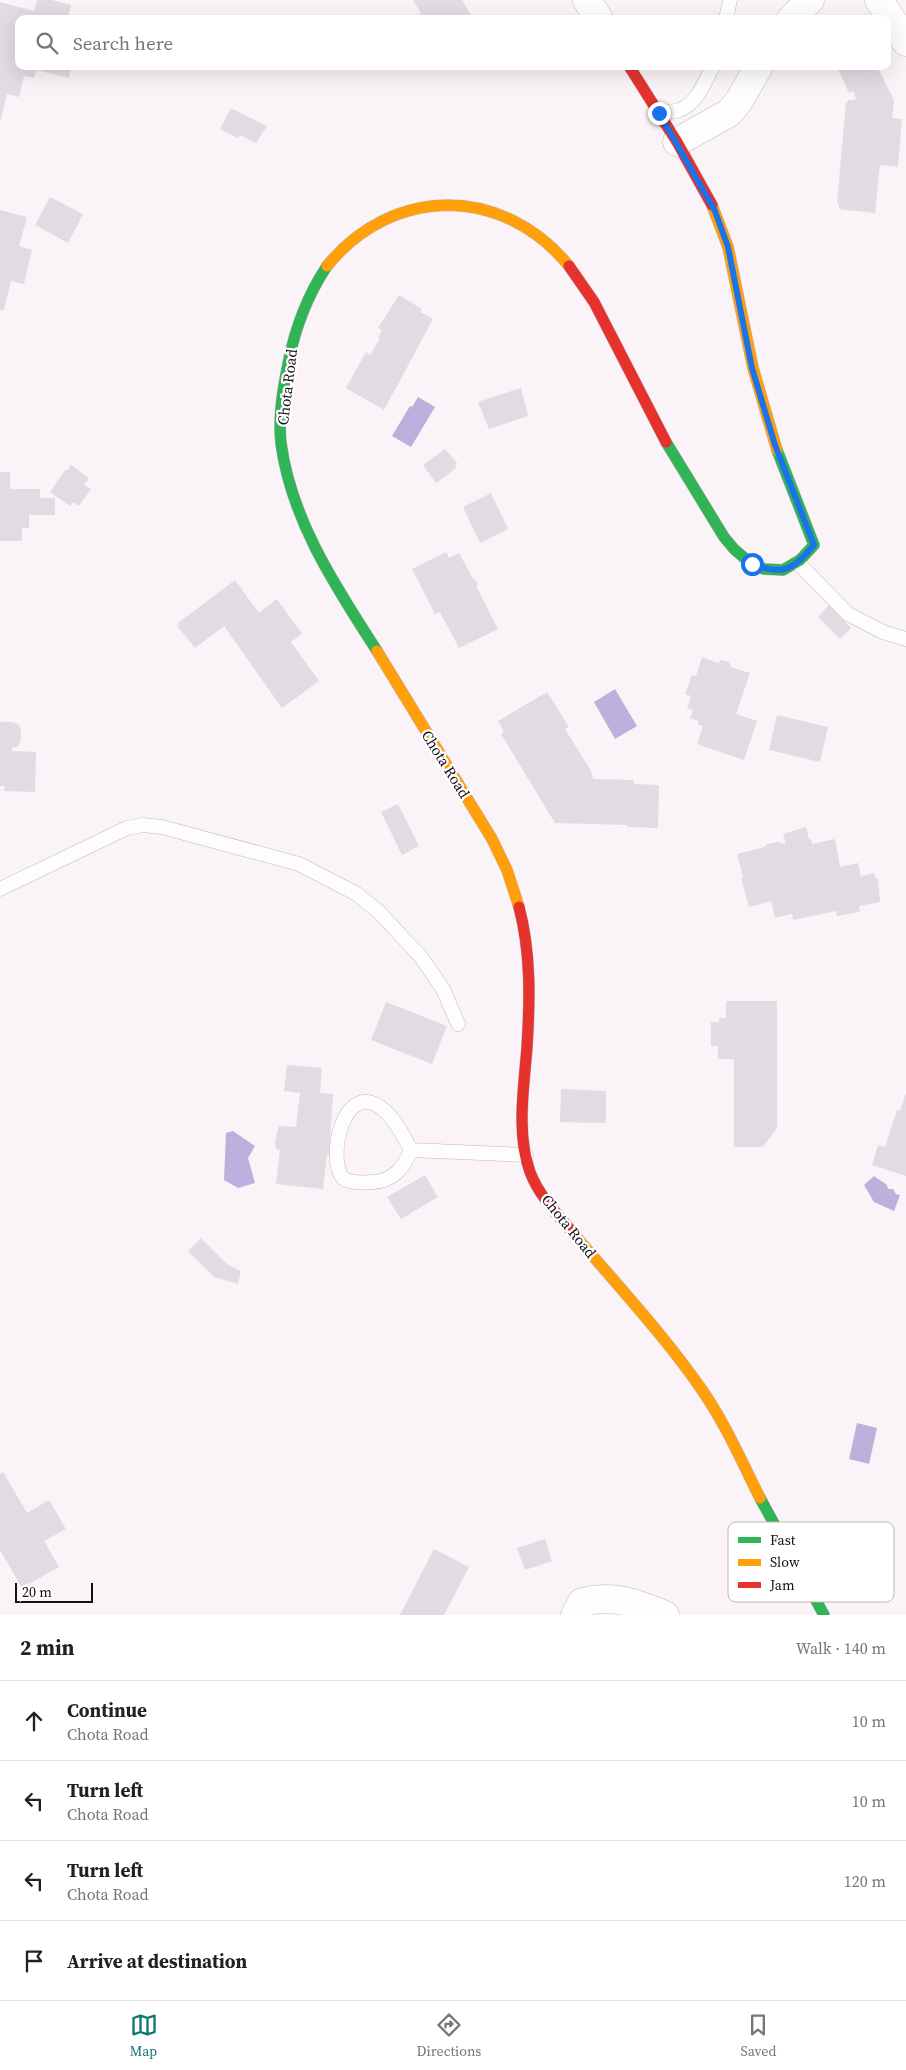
<!DOCTYPE html>
<meta charset="utf-8">
<style>
body{margin:0;font-family:"Source Serif 4",serif;background:#f6f6f6;color:#222}
.scale{position:absolute;left:15px;bottom:12px;width:78px;box-sizing:border-box;padding-left:5px;border:2px solid #170f15;border-top:0;font-size:14px;line-height:18px;white-space:nowrap;color:#170f15;-webkit-text-stroke:4px #fff;paint-order:stroke}
.stop{position:absolute;width:15px;height:15px;margin:-11px;border:4px solid #1a73e8;border-radius:50%;background:#fff}
.stop.end{background:#1a73e8;border-color:#fff;box-shadow:0 1px 5px #0008}
.list{margin:0;padding:0;list-style:none}
h2{display:flex;justify-content:space-between;align-items:center;height:65px;margin:0;padding:0 20px;font-size:21px}
h2 small{font-size:16px;font-weight:400;color:#767676}
.list li{display:grid;grid-template-columns:32px 1fr auto;gap:15px;align-items:center;box-sizing:border-box;height:80px;padding:0 20px;border-top:1px solid #e0e0e0}
.list b{display:block;font-size:19px;white-space:nowrap}
.list p{margin:0;font-size:16px;white-space:nowrap;color:#767676}
.list em{font-size:16px;font-style:normal;color:#767676}
.icon{flex:none;width:28px;height:28px;fill:none;stroke:currentColor;stroke-width:2;stroke-linecap:round;stroke-linejoin:round}
.map{position:relative;flex:none;width:906px;height:1615px;overflow:hidden}
.search{position:absolute;background:#fff;box-shadow:0 5px 20px #0002;left:15px;right:15px;top:15px;height:55px;display:flex;align-items:center;gap:12px;box-sizing:border-box;padding:0 18px;border-radius:10px;color:#767676;font-size:19px}
.sheet{height:385px;background:#fff}
nav{display:flex;justify-content:space-around;align-items:center;box-sizing:border-box;height:70px;border-top:1px solid #e0e0e0;background:#fff;font-size:14px;color:#767676}
nav a{display:grid;justify-items:center;gap:2px}
nav .on{color:#0f766e}
.map>svg:first-child{display:block}
.water{fill:#bcb0dc}
.building{fill:#e2dbe2}
.lines{fill:none;stroke-linecap:round;stroke-linejoin:round}
.lane-casing{stroke:#bfb8be;stroke-width:15}
.street-casing{stroke:#bfb8be;stroke-width:29}
.fast-casing{stroke:#bfb8be;stroke-width:12}
.slow-casing{stroke:#bfb8be;stroke-width:12}
.jam-casing{stroke:#bfb8be;stroke-width:12}
.lane{stroke:#fefdfe;stroke-width:14}
.street{stroke:#fefdfe;stroke-width:28}
.fast{stroke:#30b455;stroke-width:11}
.slow{stroke:#ff9f0a;stroke-width:11}
.jam{stroke:#e5322d;stroke-width:11}
.route{stroke:#1a73e8;stroke-width:6}
.labels{text-anchor:middle;dominant-baseline:central;stroke-width:4.5;stroke-linejoin:round;paint-order:stroke}
.street-label{font-size:15px;fill:#170f15;stroke:#fff}
.key{fill:#fff;stroke:#b9b7b9;stroke-width:1}
.key-label{font-size:14px;fill:#170f15}
</style>
<div class="map">
<svg width="906" height="1615" viewBox="0 0 906 1615">
<rect width="100%" height="100%" fill="#faf4f9"/>
<g class="water">
<path d="M418 397 435 407 411 447 392 436 410 406 412 407Z"/>
<path d="M615 689 637 726 615 739 594 702Z"/>
<path d="M233 1131 255 1146 248 1158 255 1183 238 1188 224 1180 226 1133Z"/>
<path d="M874 1176 887 1185 888 1189H893L896 1194 900 1195 894 1211 874 1202 864 1185Z"/>
<path d="M857 1423 877 1428 869 1464 849 1459Z"/>
</g>
<g class="building">
<path d="M37 0H52L71 5 68 19H19V66H72L69 78 36 70 34 78 24 76 19 97 7 94 0 122V2L34 11Z"/>
<path d="M413 0H462L473 19H412L421 13Z"/>
<path d="M844 66H877L894 100 892 118 902 119 898 167 880 165 875 213 839 209V203H837L846 102 848 103V100H854L856 98 853 91 849 93 838 69Z"/>
<path d="M231 108 267 126 256 143 240 135 238 138 220 129Z"/>
<path d="M50 197 83 214 68 243 35 225Z"/>
<path d="M0 210 27 217 19 246 32 250 24 284 11 281 4 310H0Z"/>
<path d="M399 295 422 309 420 312 433 319 384 410 346 388 366 352 370 355 380 339 378 338 382 330 378 328Z"/>
<path d="M521 388 528 416 489 429 478 402Z"/>
<path d="M445 449 457 463 455 466 456 468 436 483 423 465Z"/>
<path d="M71 465 89 478 84 485 91 489 79 506 73 502 70 506 50 492 65 470 67 471Z"/>
<path d="M0 472H10V489H40V498H55V515H29V528H22V541H0Z"/>
<path d="M491 493 508 529 480 543 463 507Z"/>
<path d="M446 552 449 558 459 553 473 579 474 578 478 585 476 586 498 629 459 648 440 612 435 614 412 569Z"/>
<path d="M235 580 259 613 277 599 302 634 291 642 319 681 282 708 224 626 195 648 177 626 179 625 178 623Z"/>
<path d="M829 605 851 628 840 639 818 617Z"/>
<path d="M702 657 718 663 721 660 729 662 731 667 750 673 736 714 757 721 744 760 697 744 703 726 698 725 699 721 690 718 693 710 687 708 691 696 685 694 692 675 696 676Z"/>
<path d="M547 692 569 727 565 729 591 771 593 779 634 780V784L659 785 658 828 627 827V825L555 823 501 734 504 732 498 721Z"/>
<path d="M777 715 828 727 820 762 769 750Z"/>
<path d="M0 722H13L19 725 21 731V740L18 746 12 748V751L36 752 35 792 4 791 5 786H0Z"/>
<path d="M398 804 419 846 402 855 381 812Z"/>
<path d="M806 827 809 839H811L812 844 835 839 840 867 858 863 861 876 874 873 875 877 878 879 880 902 859 906 860 912 837 916 836 911 793 920 792 914 775 918 771 901 749 907 741 878 743 877 737 854 765 847 767 844 778 842 782 844 786 843 783 834Z"/>
<path d="M726 1001H777V1128L763 1147H734V1059H718V1046H711V1022H719V1018H726Z"/>
<path d="M386 1002 447 1026 432 1064 371 1040Z"/>
<path d="M287 1065 322 1068 320 1093 333 1094 329 1155H327L323 1189 276 1184 280 1150H277L275 1143 277 1133 279 1126 296 1127 300 1093 284 1091Z"/>
<path d="M561 1089 606 1091V1123L560 1122Z"/>
<path d="M906 1093V1176L872 1165 878 1145 885 1147 897 1110 900 1111Z"/>
<path d="M425 1175 438 1197 401 1219 387 1197Z"/>
<path d="M201 1238 227 1264 241 1271 238 1284 214 1277 188 1251Z"/>
<path d="M3 1472 27 1513 49 1500 66 1529 44 1541 59 1567 22 1588 0 1550V1474Z"/>
<path d="M545 1539 552 1561 525 1570 517 1548Z"/>
<path d="M434 1549 469 1567 444 1615H400Z"/>
</g>
<g class="lines">
<defs>
<g id="lane">
<path d="M726 19 730 0"/>
<path d="M659 113C665 112 673 112 679 110 696 105 706 80 713 66"/>
<path d="M798 563 848 614 883 632 906 639"/>
<path d="M0 889 127 828 143 825 162 827 299 864 357 894 379 912 421 957 443 989 458 1024"/>
<path d="M411 1150C404 1137 396 1121 385 1111 344 1074 326 1160 343 1178 349 1183 365 1183 373 1182 394 1181 404 1167 411 1150L526 1155"/>
</g>
<g id="street">
<path d="M587 0 599 19"/>
<path d="M879 0 906 42"/>
<path d="M791 19 810 0"/>
<path d="M677 142 729 113 739 101 759 66"/>
<path d="M575 1615 582 1602C613 1594 636 1603 665 1615"/>
</g>
<g id="fast">
<path d="M327 266C307 296 295 328 288 364 283 389 278 417 281 443 291 520 336 587 377 651"/>
<path d="M666 442 724 537 734 549 748 561 764 569 783 570 800 560 814 545 777 450"/>
<path d="M760 1498 824 1615"/>
</g>
<g id="slow">
<path d="M712 205 728 247 753 368 777 450"/>
<path d="M327 266C393 185 503 185 569 266"/>
<path d="M377 651 492 839 507 870 519 907"/>
<path d="M574 1234C617 1285 664 1335 702 1390 725 1423 742 1462 760 1498"/>
</g>
<g id="jam">
<path d="M629 66 677 142 712 205"/>
<path d="M569 266 594 302 666 442"/>
<path d="M519 907C531 953 530 999 527 1047 524 1087 516 1133 530 1172 539 1196 558 1215 574 1234"/>
</g>
</defs>
<use href="#lane" class="lane-casing"/>
<use href="#street" class="street-casing"/>
<use href="#fast" class="fast-casing"/>
<use href="#slow" class="slow-casing"/>
<use href="#jam" class="jam-casing"/>
<use href="#lane" class="lane"/>
<use href="#street" class="street"/>
<use href="#fast" class="fast"/>
<use href="#slow" class="slow"/>
<use href="#jam" class="jam"/>
</g>
<g class="lines">
<path class="route" d="M659 113 715 211 728 247 752 368 775 445 814 545C792 570 784 576 752 564"/>
</g>
<g class="labels">
<g class="street-label">
<text transform="translate(287 387) rotate(-83)">Chota Road</text>
<text transform="translate(446 764) rotate(58)">Chota Road</text>
<text transform="translate(569 1226) rotate(51)">Chota Road</text>
</g>
</g>
<rect x="728" y="1522" width="166" height="80" rx="8" class="key"/>
<rect x="738" y="1537" width="23" height="6" fill="#30b455"/>
<rect x="738" y="1559" width="23" height="7" fill="#ff9f0a"/>
<rect x="738" y="1582" width="23" height="6" fill="#e5322d"/>
<g class="key-label">
<text x="770" y="1545">Fast</text>
<text x="770" y="1567">Slow</text>
<text x="770" y="1590">Jam</text>
</g>
</svg>
<div class="scale">20 m</div>
<div class="stop" style="left:752px;top:564px"></div>
<div class="stop end" style="left:659px;top:113px"></div>
<div class="search"><svg class="icon" aria-label="search" viewBox="0 0 24 24"><circle cx="10" cy="10" r="6"/><path d="M15 15l6 6"/></svg>Search here</div>
</div>
<section class="sheet">
<h2>2 min<small>Walk · 140 m</small></h2>
<ul class="list">
<li><svg class="icon" aria-label="ahead" viewBox="0 0 24 24"><path d="M12 20V5M6 11l6-6 6 6"/></svg><div><b>Continue</b><p>Chota Road</p></div><em>10 m</em></li>
<li><svg class="icon" aria-label="left" viewBox="0 0 24 24"><path d="M17 20v-9H6M10 6l-5 5 5 5"/></svg><div><b>Turn left</b><p>Chota Road</p></div><em>10 m</em></li>
<li><svg class="icon" aria-label="left" viewBox="0 0 24 24"><path d="M17 20v-9H6M10 6l-5 5 5 5"/></svg><div><b>Turn left</b><p>Chota Road</p></div><em>120 m</em></li>
<li><svg class="icon" aria-label="arrive" viewBox="0 0 24 24"><path d="M6 21V4h12l-3 4 3 4H6"/></svg><div><b>Arrive at destination</b></div></li>
</ul>
</section>
<nav>
<a class="on"><svg class="icon" aria-label="map" viewBox="0 0 24 24"><path d="M3 6l6-2 6 2 6-2v14l-6 2-6-2-6 2zM9 4v14M15 6v14"/></svg>Map</a>
<a><svg class="icon" aria-label="directions" viewBox="0 0 24 24"><path d="M12 3l9 9-9 9-9-9zM9 14v-3h6M13 9l2 2-2 2"/></svg>Directions</a>
<a><svg class="icon" aria-label="saved" viewBox="0 0 24 24"><path d="M7 4h10v16l-5-4-5 4z"/></svg>Saved</a>
</nav>
